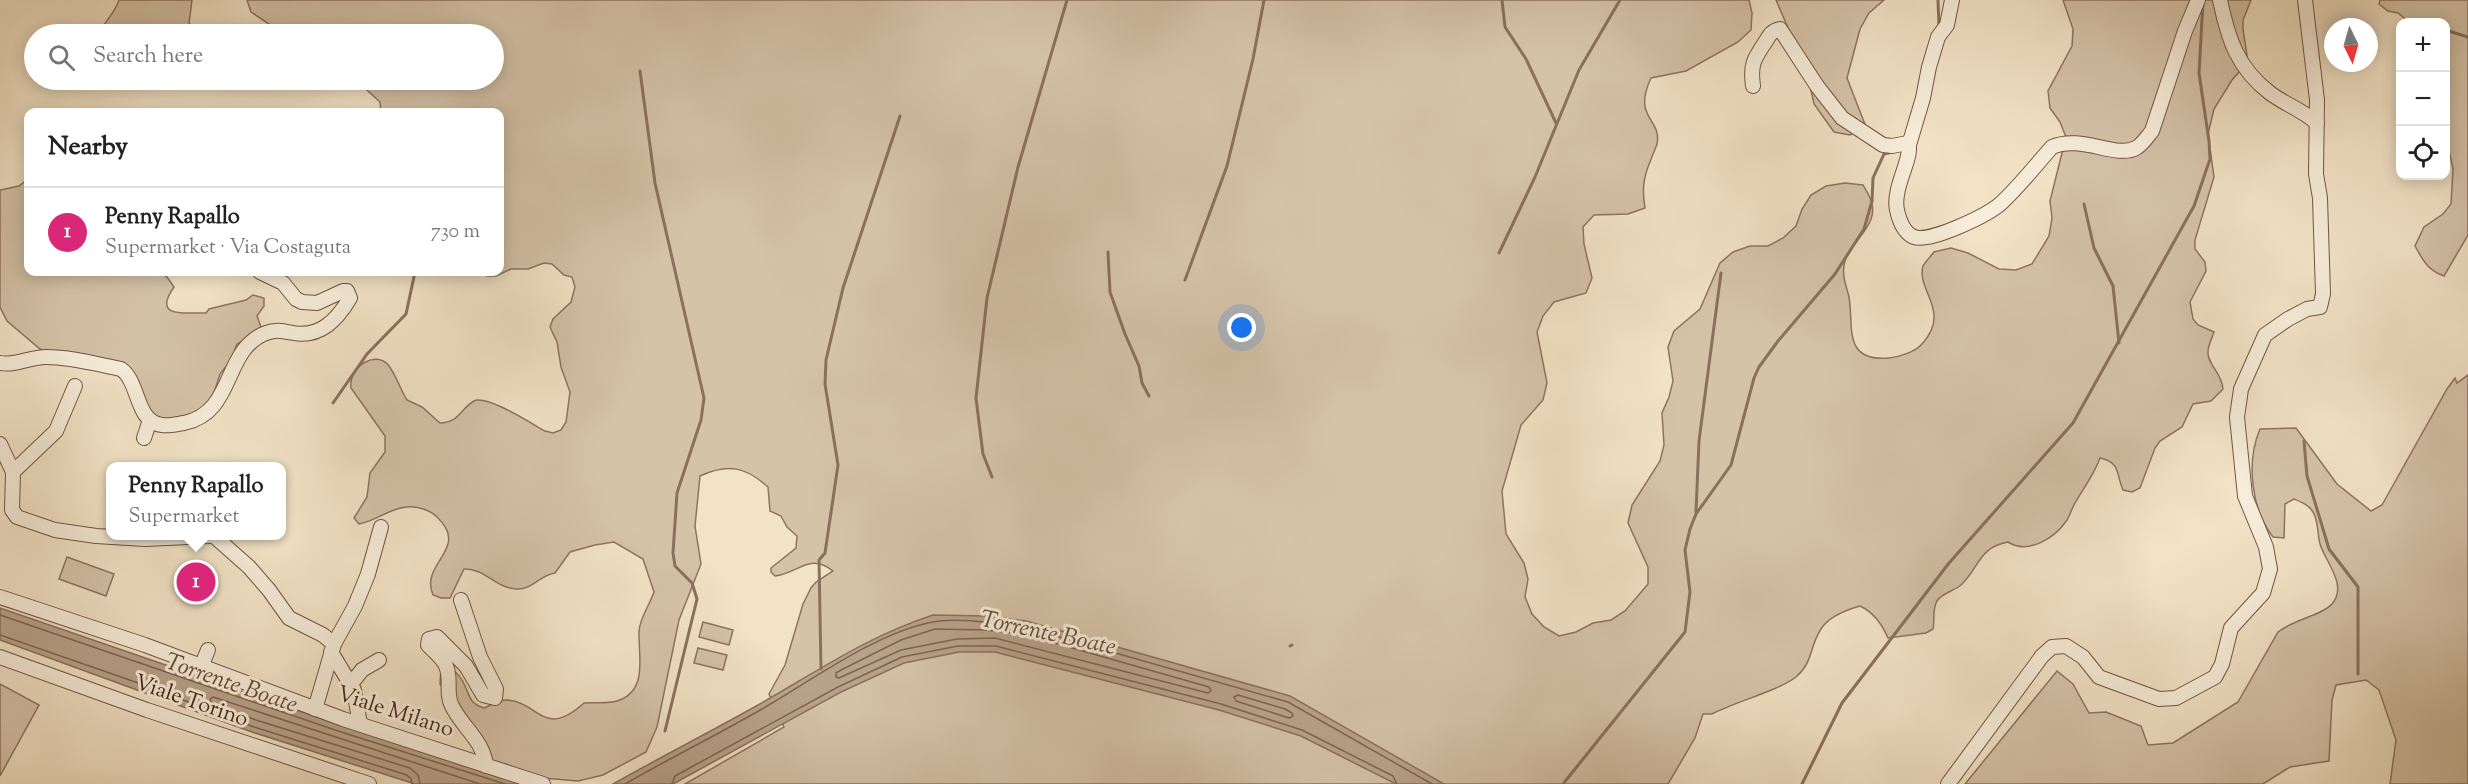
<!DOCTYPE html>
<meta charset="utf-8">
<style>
body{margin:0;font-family:"Sorts Mill Goudy",serif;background:#f6f6f6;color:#222}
.controls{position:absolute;right:18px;top:18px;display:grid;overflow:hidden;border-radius:12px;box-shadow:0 3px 15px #0003}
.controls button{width:54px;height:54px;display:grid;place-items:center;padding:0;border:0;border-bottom:2px solid #e0e0e0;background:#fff;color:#222;font:30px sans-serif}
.compass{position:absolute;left:2324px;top:18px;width:54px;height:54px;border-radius:50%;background:#fff;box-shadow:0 3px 15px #0003;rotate:175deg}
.you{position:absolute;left:1242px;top:328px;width:21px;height:21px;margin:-15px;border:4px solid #fff;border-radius:50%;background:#1a73e8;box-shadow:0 0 0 9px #1a73e833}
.badge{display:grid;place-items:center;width:39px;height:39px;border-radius:50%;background:#db2777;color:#fff;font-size:20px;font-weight:700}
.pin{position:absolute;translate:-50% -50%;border:3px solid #fff;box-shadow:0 2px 6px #0006}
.popup{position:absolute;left:106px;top:462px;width:180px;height:78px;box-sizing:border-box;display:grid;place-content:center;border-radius:12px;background:#fff;filter:drop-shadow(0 2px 4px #0005);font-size:20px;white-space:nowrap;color:#767676}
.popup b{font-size:22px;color:#222}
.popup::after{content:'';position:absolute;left:50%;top:100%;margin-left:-12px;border:12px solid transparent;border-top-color:#fff}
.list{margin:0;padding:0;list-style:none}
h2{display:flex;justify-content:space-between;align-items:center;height:78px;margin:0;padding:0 24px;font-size:26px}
h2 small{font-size:20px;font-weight:400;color:#767676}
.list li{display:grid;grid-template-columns:39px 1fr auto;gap:18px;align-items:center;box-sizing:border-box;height:90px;padding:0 24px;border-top:2px solid #e0e0e0}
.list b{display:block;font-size:22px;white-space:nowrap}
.list p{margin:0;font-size:20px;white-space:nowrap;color:#767676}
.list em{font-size:20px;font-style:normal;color:#767676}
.icon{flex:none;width:33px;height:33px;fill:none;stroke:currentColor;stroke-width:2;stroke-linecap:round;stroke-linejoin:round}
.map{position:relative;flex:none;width:2468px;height:784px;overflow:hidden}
.search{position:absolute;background:#fff;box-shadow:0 3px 15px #0003;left:24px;top:24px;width:480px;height:66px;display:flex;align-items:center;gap:15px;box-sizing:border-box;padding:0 21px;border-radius:33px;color:#767676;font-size:22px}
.panel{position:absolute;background:#fff;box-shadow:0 3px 15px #0003;left:24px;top:108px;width:480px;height:168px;border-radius:12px}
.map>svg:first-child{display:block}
.green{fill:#d5c3a8;stroke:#8e7460;stroke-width:1.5}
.water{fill:#b8a38a;stroke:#8a715c;stroke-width:1.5}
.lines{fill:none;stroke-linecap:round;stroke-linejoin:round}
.shore{stroke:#7f6450;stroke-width:1.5}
.stream{stroke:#8a715c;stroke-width:3}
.minor-casing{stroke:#715543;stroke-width:16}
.minor{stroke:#f7edda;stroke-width:14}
.labels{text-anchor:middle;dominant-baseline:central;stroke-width:6;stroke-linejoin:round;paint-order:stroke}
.street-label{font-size:22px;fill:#462617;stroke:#f7edda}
.water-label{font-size:24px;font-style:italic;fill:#684c3a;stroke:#f7edda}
</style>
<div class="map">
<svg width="2468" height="784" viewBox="0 0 2468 784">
<rect width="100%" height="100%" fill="#f2e3c6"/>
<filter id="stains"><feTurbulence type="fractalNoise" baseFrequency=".00333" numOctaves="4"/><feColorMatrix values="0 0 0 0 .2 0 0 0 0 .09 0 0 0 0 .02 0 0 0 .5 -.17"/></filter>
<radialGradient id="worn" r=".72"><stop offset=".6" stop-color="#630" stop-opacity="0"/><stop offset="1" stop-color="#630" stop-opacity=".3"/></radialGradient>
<g class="green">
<path d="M119 0H192L189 23 197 34H99C104 22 115 13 119 0Z"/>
<path d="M247 0H1749L1752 13 1751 30 1738 42 1686 71 1651 78C1632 119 1662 118 1657 144 1655 150 1652 156 1650 162 1643 178 1642 191 1645 208L1628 214 1594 215 1583 227 1584 244 1592 278 1586 293 1554 302 1543 316 1537 332 1547 383 1543 400 1521 425 1502 491 1506 534 1524 563 1528 579 1525 597 1532 614 1544 627 1559 636 1576 632 1593 623 1611 620 1625 611 1648 584V567L1628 523 1632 505 1660 461 1664 445 1662 413 1669 397 1673 381 1668 347 1674 331 1700 309 1720 263 1733 252 1750 246H1768L1783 238 1796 226 1802 209 1811 195 1826 186 1845 183 1863 185C1869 195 1876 206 1871 219 1866 234 1850 245 1845 261 1841 275 1846 284 1849 297 1854 326 1842 362 1889 358 1899 357 1915 352 1922 344 1952 311 1916 291 1923 266 1925 262 1931 256 1934 252L1951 248 1968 253 1999 269 2016 270 2032 264 2049 236 2052 218 2050 201 2066 137 2060 122 2050 108 2048 91 2072 46 2073 29 2063 0H2251L2243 20V29L2248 62 2232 80 2214 109 2208 134 2214 177 2195 240V249L2205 262 2206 271 2190 302 2193 319 2198 325 2214 332C2212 338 2208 345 2208 352 2207 364 2222 373 2223 389L2211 401 2193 404 2182 427 2160 441 2155 448 2140 488 2132 492 2123 490C2116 475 2121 462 2100 458 2094 475 2084 487 2075 503 2072 508 2070 515 2067 520 2055 538 2028 555 2008 542 1979 547 1979 568 1961 585 1954 591 1942 593 1937 601 1932 609 1935 619 1933 629L1926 633 1888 638C1882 624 1873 612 1860 606 1846 610 1829 616 1821 629 1809 647 1814 661 1796 677 1778 691 1734 702 1712 714H1703L1695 738 1668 784H685L784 727 769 694 785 665 803 604 811 588 816 582 833 571C810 552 799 573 775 576L771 572V568L796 548 797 536 787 527 781 516 770 511 768 487C746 467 728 463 700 476L695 526 701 564 679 620 657 727 646 752 603 775 578 781 543 778 494 763 488 757 467 720 440 684 441 668 449 666C455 671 462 678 465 686 470 697 470 704 484 708 491 705 498 700 506 700 539 701 543 740 584 703 595 702 607 704 617 701 649 691 638 655 639 631 640 618 650 604 654 592L643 559 614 542 595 545 570 552 555 573C540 575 532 590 517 589 495 588 485 568 464 569L450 598H441L433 595C419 563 471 549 437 517 430 510 417 506 407 507 390 508 376 521 359 524L354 518 367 497 370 473 385 452V436L351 388C348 367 376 349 389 366 397 377 400 389 407 400L422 407 440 423C460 422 460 409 474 401 486 394 532 424 545 431L553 433 561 430 566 422 570 392 561 367 557 342 550 327 553 319 571 302 575 287 572 277 564 275 552 264 544 263 528 269H511L496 276H487L484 272H500V112H381L380 102 356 80H494V34H284L251 12Z"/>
<path d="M1776 0H1884L1869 13 1860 29 1847 78 1866 127 1850 135 1834 132 1814 104 1807 72Z"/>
<path d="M2380 0H2468V235L2444 276C2427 270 2423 260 2415 246L2424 227 2443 214 2451 204 2453 169 2446 137V22H2409L2398 13 2388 11 2379 4Z"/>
<path d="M172 80H208L193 87Z"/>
<path d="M28 179V272H159L167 277 174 287C151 320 188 312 206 313L209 309 246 300 253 295 264 298V306L257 316 262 330 237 344 231 360 220 374 213 396 205 406 188 418 163 420 152 414 131 374 40 349 7 321 0 307V190L19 186Z"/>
<path d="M2468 375V784H2390L2396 740 2379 690 2366 680 2336 685 2332 700 2329 761 2290 767 2263 784H1965L2057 671 2073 684 2089 713 2106 712 2141 726 2148 745 2173 743 2238 702 2278 632C2294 619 2321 616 2332 604 2348 585 2326 563 2320 544 2317 533 2319 522 2313 512 2309 505 2301 502 2294 499L2285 504 2284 538 2273 537C2251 509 2246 462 2260 429L2296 428 2337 484 2371 511 2382 505 2447 389 2455 378 2457 383Z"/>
<path d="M67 557 114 574 106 596 59 579Z"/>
<path d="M703 622 733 630 729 645 699 637Z"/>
<path d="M698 648 727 655 723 670 694 663Z"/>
<path d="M0 684 39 705 0 776Z"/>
</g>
<g class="water">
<path d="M0 608 340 725 525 784H415L252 732 0 640Z"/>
<path d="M933 615 986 616 1026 621 1290 696 1444 784H1396L1301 736 1219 710 995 652H959L904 663 841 692 673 784H613C661 757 710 732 758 705 818 671 866 637 933 615Z"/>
</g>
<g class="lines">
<g class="shore">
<path d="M0 615 338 731 505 784"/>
<path d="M935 629 985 630 1023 634 1209 687 1211 691 1208 693 995 638 957 639 901 650 839 678 836 677V673L843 669 901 640Z"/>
<path d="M0 635 144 685 254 727 407 775 411 779 412 784"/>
<path d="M1238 695 1285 709 1292 713 1293 716 1289 718 1236 701 1234 697Z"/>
<path d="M420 784 418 775 410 768 256 720 211 702 210 699 213 697 480 784"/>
<path d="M625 784C670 758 717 735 762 709 811 681 877 632 933 622 958 617 999 624 1024 627L1288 702 1432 784"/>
<path d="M672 784 675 776 838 687 902 657 958 646H996L1221 704 1302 730 1393 776 1397 784"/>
</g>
<g class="stream">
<path d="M1502 0 1505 27 1526 59 1556 123"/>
<path d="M1938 0 1939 28"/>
<path d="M2415 21 2418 22"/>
<path d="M2446 30 2468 37"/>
<path d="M640 71 655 183 704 398 701 420 677 493 673 553 675 566 692 583 697 599 665 731"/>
<path d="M2084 204 2094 248 2113 286 2119 343"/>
<path d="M1108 252 1110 292 1125 334 1139 366 1142 383 1149 396"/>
<path d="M1499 253 1535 177 1579 70 1620 0"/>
<path d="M1185 280 1227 166 1253 59 1264 0"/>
<path d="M333 403 367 354 406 314 415 272"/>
<path d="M2304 441 2307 476 2329 549 2358 587V674"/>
<path d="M992 477 983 454 976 398 987 298 1018 167 1067 0"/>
<path d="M1696 512 1699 441 1721 273"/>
<path d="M1290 646 1292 645"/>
<path d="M821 669 819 560 825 553 838 465 825 384 826 360 843 288 900 116"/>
<path d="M1563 784 1685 632 1690 592 1685 550 1690 529 1696 514 1731 465 1754 378 1759 367 1778 341 1835 274 1864 229 1872 201 1873 178 1884 154 1892 152"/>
<path d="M1802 784 1842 703 1949 563 2073 423 2194 206 2210 159 2209 141 2199 73 2203 2"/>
</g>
<defs>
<g id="minor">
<path d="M2220 0C2228 38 2237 68 2270 93 2286 105 2301 109 2317 123"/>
<path d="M1753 86C1750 64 1754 59 1766 41 1770 34 1772 31 1780 29L1817 86 1842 118 1883 145 1892 146 1908 143C1914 157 1892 187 1897 210 1899 219 1904 233 1914 237 1930 243 1985 216 1999 205 2018 188 2035 166 2052 147 2081 134 2116 159 2136 148 2143 144 2147 137 2152 131L2185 31 2198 0"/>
<path d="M1909 145 1923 98 1929 67 1938 37 1947 25 1952 0"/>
<path d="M0 363C16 366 30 357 46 357 71 357 96 364 121 369 140 382 135 422 162 425 169 426 177 424 184 423 236 412 222 350 266 333 276 329 283 331 293 333 320 338 337 320 350 298L347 291H343L317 303 302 302 296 299 283 283 260 272"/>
<path d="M144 438 150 420"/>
<path d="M0 444 13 472 12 510 17 517 55 530 96 536 145 539 210 536"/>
<path d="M13 472 56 431 75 386"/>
<path d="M214 536 249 567 269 590 289 618 323 635 334 644"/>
<path d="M0 597 145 645 343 719 543 784"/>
<path d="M461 600 480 657 496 689 495 698 483 695 466 666 437 637 429 639 428 645C433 651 443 658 446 666 452 679 445 693 452 706 462 727 484 741 486 766"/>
<path d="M331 652 354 690 360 724"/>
<path d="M0 657 147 710 369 784"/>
<path d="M201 667 208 650"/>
<path d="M351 684 362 670 379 660"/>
<path d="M315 709 334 644 355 606 368 574 381 527"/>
<path d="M1948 784 2042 656 2052 647 2066 646 2083 657 2099 677 2159 699 2176 698 2215 677 2222 664 2231 628 2263 593 2270 569 2266 547 2245 496 2237 417 2241 389 2265 335 2288 319 2307 309 2320 307 2323 294 2320 198 2316 174 2317 100 2305 0"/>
</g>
</defs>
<use href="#minor" class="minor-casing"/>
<use href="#minor" class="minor"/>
</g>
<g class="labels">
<g class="street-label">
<text transform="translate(191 702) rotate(19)">Viale Torino</text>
<text transform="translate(395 713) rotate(18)">Viale Milano</text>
</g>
<g class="water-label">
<text transform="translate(1048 634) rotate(12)">Torrente Boate</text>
<text transform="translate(231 684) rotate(19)">Torrente Boate</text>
</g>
</g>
<rect width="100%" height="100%" filter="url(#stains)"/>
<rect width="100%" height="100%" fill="url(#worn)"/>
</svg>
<div class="controls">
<button>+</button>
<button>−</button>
<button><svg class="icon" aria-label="locate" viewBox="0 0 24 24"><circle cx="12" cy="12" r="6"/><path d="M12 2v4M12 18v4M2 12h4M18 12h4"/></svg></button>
</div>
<svg class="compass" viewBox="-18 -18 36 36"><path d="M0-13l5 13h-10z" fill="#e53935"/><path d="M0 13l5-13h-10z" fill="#767676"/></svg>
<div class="you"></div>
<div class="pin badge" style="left:196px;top:582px">1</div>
<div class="popup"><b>Penny Rapallo</b>Supermarket</div>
<div class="search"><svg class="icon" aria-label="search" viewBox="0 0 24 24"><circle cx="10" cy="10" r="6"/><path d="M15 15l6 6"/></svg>Search here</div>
<section class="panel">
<h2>Nearby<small></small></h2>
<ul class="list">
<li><span class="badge">1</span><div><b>Penny Rapallo</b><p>Supermarket · Via Costaguta</p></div><em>730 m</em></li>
</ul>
</section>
</div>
